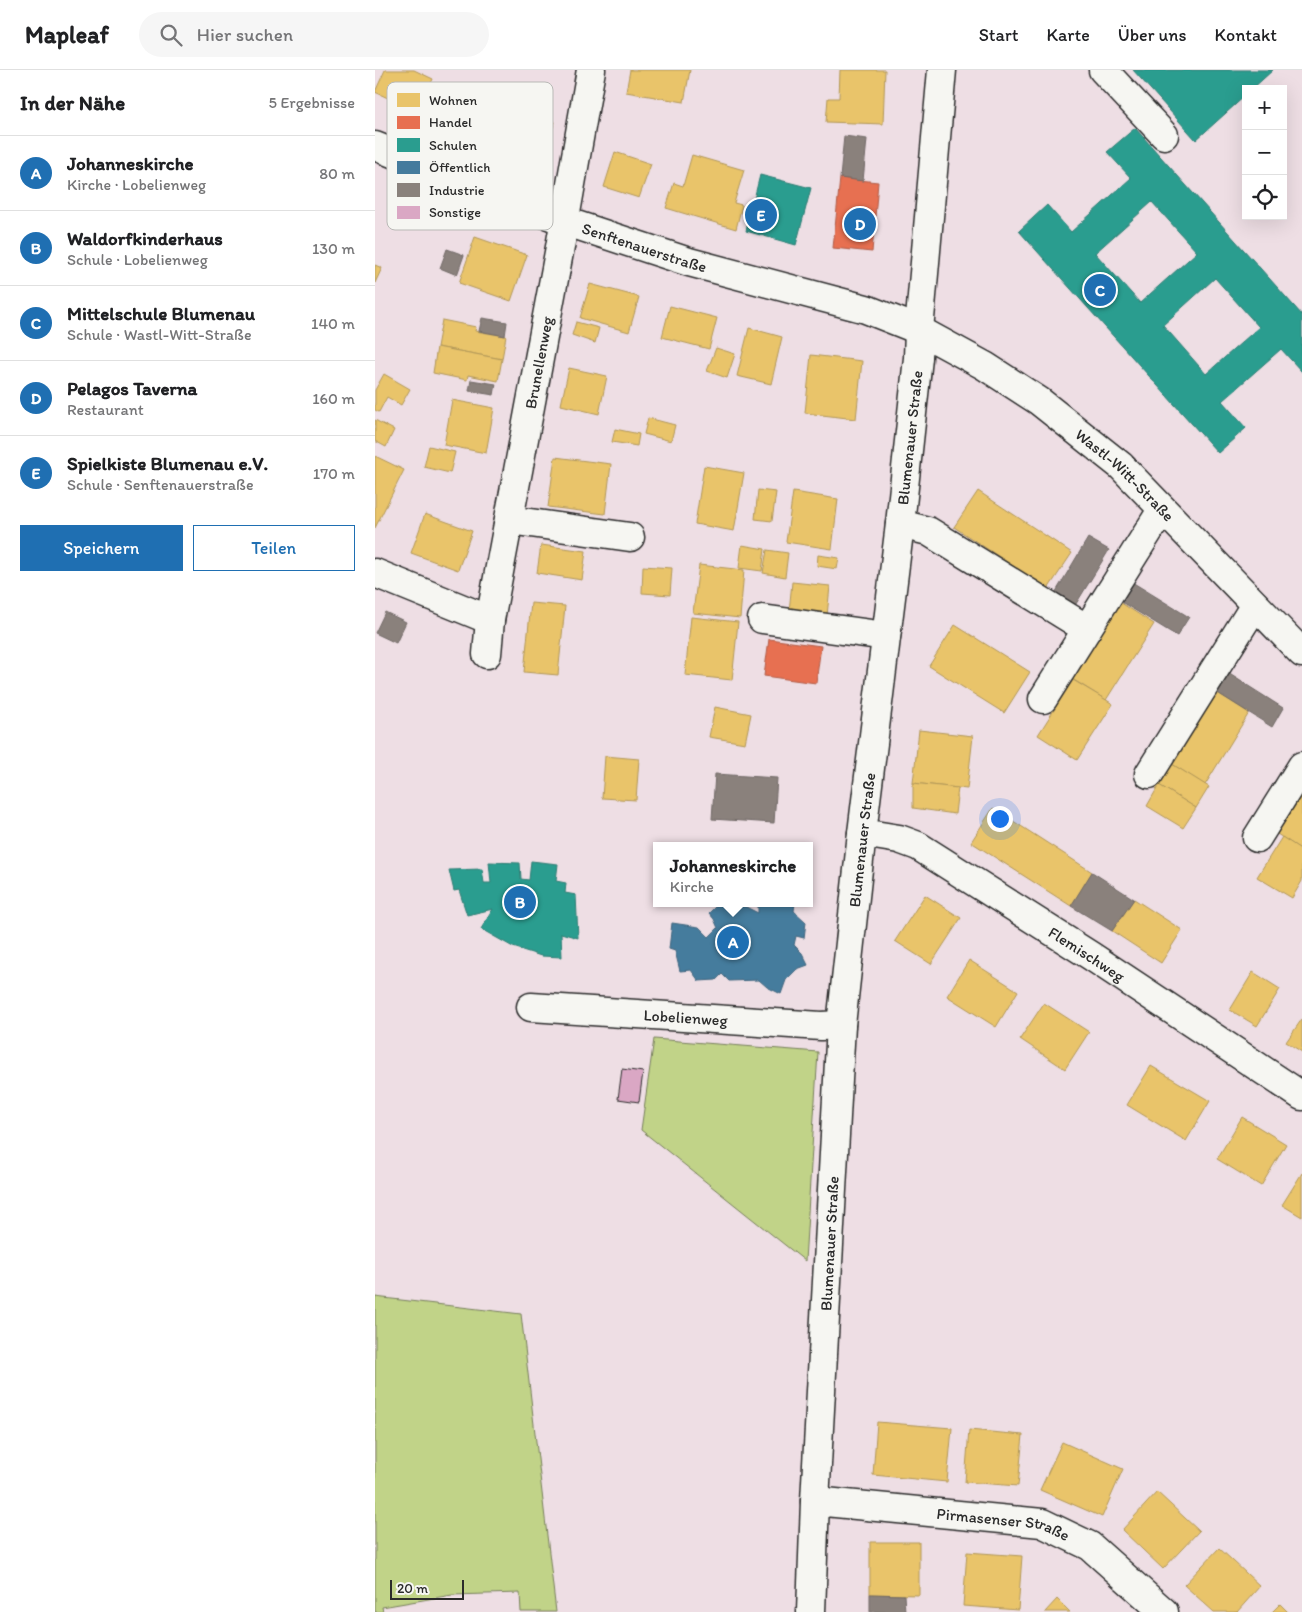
<!DOCTYPE html>
<html lang="de">
<meta charset="utf-8">
<style>
body{margin:0;font-family:Itim,sans-serif;background:#f6f6f6;color:#202124}
.controls{position:absolute;right:15px;top:15px;display:grid;overflow:hidden;border-radius:0px;box-shadow:0 5px 20px #0002}
.controls button{width:45px;height:45px;display:grid;place-items:center;padding:0;border:0;border-bottom:1px solid #e0e0e0;background:#fff;color:#202124;font:25px sans-serif}
.scale{position:absolute;left:15px;bottom:12px;width:74px;box-sizing:border-box;padding-left:5px;border:2px solid #2b2b2b;border-top:0;font-size:14px;line-height:18px;white-space:nowrap;color:#2b2b2b;-webkit-text-stroke:4px #f6f6f2;paint-order:stroke}
.you{position:absolute;left:624px;top:748px;width:18px;height:18px;margin:-12px;border:4px solid #fff;border-radius:50%;background:#1a73e8;box-shadow:0 0 0 8px #1a73e833}
.badge{display:grid;place-items:center;width:32px;height:32px;border-radius:50%;background:#1f6fb2;color:#fff;font-size:16px;font-weight:700}
.pin{position:absolute;translate:-50% -50%;border:2px solid #fff;box-shadow:0 1px 5px #0006}
.popup{position:absolute;left:278px;top:772px;width:160px;height:65px;box-sizing:border-box;display:grid;place-content:center;border-radius:0px;background:#fff;filter:drop-shadow(0 1px 4px #0005);font-size:16px;white-space:nowrap;color:#757577}
.popup b{font-size:19px;color:#202124}
.popup::after{content:'';position:absolute;left:50%;top:100%;margin-left:-10px;border:10px solid transparent;border-top-color:#fff}
.list{margin:0;padding:0;list-style:none}
h2{display:flex;justify-content:space-between;align-items:center;height:65px;margin:0;padding:0 20px;font-size:21px}
h2 small{font-size:16px;font-weight:400;color:#757577}
.list li{display:grid;grid-template-columns:32px 1fr auto;gap:15px;align-items:center;box-sizing:border-box;height:75px;padding:0 20px;border-top:1px solid #e0e0e0}
.list b{display:block;font-size:19px;white-space:nowrap}
.list p{margin:0;font-size:16px;white-space:nowrap;color:#757577}
.list em{font-size:16px;font-style:normal;color:#757577}
.actions{display:flex;gap:10px;padding:15px 20px}
.actions a{flex:1;padding:11px 0;border:1px solid #1f6fb2;border-radius:0px;text-align:center;font-size:18px;color:#1f6fb2}
.actions .main{background:#1f6fb2;color:#fff}
.icon{flex:none;width:28px;height:28px;fill:none;stroke:currentColor;stroke-width:2;stroke-linecap:round;stroke-linejoin:round}
.map{position:relative;flex:none;width:927px;height:1542px;overflow:hidden}
header{display:flex;align-items:center;gap:30px;box-sizing:border-box;height:70px;padding:0 25px;background:#fff;border-bottom:1px solid #e0e0e0}
header strong{font-size:24px}
nav{display:flex;gap:28px;margin-inline-start:auto;font-size:18px}
.search{width:350px;height:45px;background:#f6f6f6;display:flex;align-items:center;gap:12px;box-sizing:border-box;padding:0 18px;border-radius:28px;color:#757577;font-size:19px}
main{display:flex}
aside{flex:1;background:#fff}
.map>svg:first-child{display:block}
.green{fill:#c1d388;stroke:#767f5a}
.homes{fill:#e9c46a;stroke:#b09657}
.shops{fill:#e76f51;stroke:#af5b46}
.schools{fill:#2a9d8f;stroke:#2a7b71;fill-rule:evenodd}
.public{fill:#457b9d;stroke:#3d637b}
.industry{fill:#8a817c;stroke:#6e6764}
.building{fill:#daa7c4;stroke:#2b2b2b}
.lines{fill:none;stroke-linecap:round;stroke-linejoin:round}
.minor-casing{stroke:#2b2b2b;stroke-width:31}
.minor{stroke:#f6f6f2;stroke-width:28}
.labels{text-anchor:middle;dominant-baseline:central;stroke-width:5;stroke-linejoin:round;paint-order:stroke}
.street-label{font-size:16px;fill:#2b2b2b;stroke:#f6f6f2}
.key{fill:#f6f6f2;stroke:#b9b9b6;stroke-width:1}
.key-label{font-size:14px;fill:#2b2b2b}
</style>
<header>
<strong>Mapleaf</strong>
<div class="search"><svg class="icon" aria-label="search" viewBox="0 0 24 24"><circle cx="10" cy="10" r="6"/><path d="M15 15l6 6"/></svg>Hier suchen</div>
<nav><a>Start</a><a>Karte</a><a>Über uns</a><a>Kontakt</a></nav>
</header>
<main>
<aside>
<h2>In der Nähe<small>5 Ergebnisse</small></h2>
<ul class="list">
<li><span class="badge">A</span><div><b>Johanneskirche</b><p>Kirche · Lobelienweg</p></div><em>80 m</em></li>
<li><span class="badge">B</span><div><b>Waldorfkinderhaus</b><p>Schule · Lobelienweg</p></div><em>130 m</em></li>
<li><span class="badge">C</span><div><b>Mittelschule Blumenau</b><p>Schule · Wastl-Witt-Straße</p></div><em>140 m</em></li>
<li><span class="badge">D</span><div><b>Pelagos Taverna</b><p>Restaurant</p></div><em>160 m</em></li>
<li><span class="badge">E</span><div><b>Spielkiste Blumenau e.V.</b><p>Schule · Senftenauerstraße</p></div><em>170 m</em></li>
</ul>
<div class="actions"><a class="main">Speichern</a><a>Teilen</a></div>
</aside>
<div class="map">
<svg width="927" height="1542" viewBox="0 0 927 1542">
<rect width="100%" height="100%" fill="#eedee4"/>
<filter id="ink" filterUnits="userSpaceOnUse"><feTurbulence type="fractalNoise" baseFrequency=".02" numOctaves="2"/><feDisplacementMap in="SourceGraphic" scale="10" xChannelSelector="R" yChannelSelector="G"/><feConvolveMatrix kernelMatrix="1 2 1 2 8 2 1 2 1" color-interpolation-filters="sRGB"/></filter>
<g filter="url(#ink)">
<g class="green">
<path d="M279 969 443 982 430 1191 266 1060Z"/>
<path d="M0 1227 146 1244 181 1542H146L145 1523 77 1525 7 1537 8 1542H0Z"/>
</g>
<g class="homes">
<path d="M10 0H39L58 9 43 42 0 22Z"/>
<path d="M255 0H315L309 32 251 22Z"/>
<path d="M465 0H510L508 54 451 52 453 28H464Z"/>
<path d="M102 21 180 52 165 88 88 56Z"/>
<path d="M240 82 276 94 264 128 229 117Z"/>
<path d="M317 85 369 100 359 133 367 135 361 159 291 138 299 113 308 116Z"/>
<path d="M100 167 152 185 136 231 84 213Z"/>
<path d="M0 195 7 198 0 213Z"/>
<path d="M215 214 264 227 254 262 205 248Z"/>
<path d="M295 236 342 248 334 279 287 267Z"/>
<path d="M67 250 101 257 100 261 131 266 127 289 62 277Z"/>
<path d="M201 252 224 258 220 273 197 265Z"/>
<path d="M374 258 407 267 396 314 362 306Z"/>
<path d="M62 277 127 289 123 311 93 305 92 310 58 303Z"/>
<path d="M341 278 360 284 352 308 332 301Z"/>
<path d="M436 285 487 291 481 349 430 343Z"/>
<path d="M194 298 232 306 224 344 186 335Z"/>
<path d="M9 304 35 319 26 335 12 327 4 342 0 340V320Z"/>
<path d="M77 330 119 338 111 383 69 375Z"/>
<path d="M273 348 300 355 296 371 269 364Z"/>
<path d="M0 350 19 360 11 377 0 371Z"/>
<path d="M240 359 264 364 262 376 237 372Z"/>
<path d="M54 376 80 382 75 403 49 397Z"/>
<path d="M0 386 29 400 0 458Z"/>
<path d="M180 387 236 394 230 444 173 437Z"/>
<path d="M329 396 369 403 359 461 320 454Z"/>
<path d="M383 420 401 422 397 451 380 449Z"/>
<path d="M603 421 697 483 673 519 579 457Z"/>
<path d="M418 422 463 429 457 479 411 472Z"/>
<path d="M50 444 97 461 83 500 36 483Z"/>
<path d="M166 475 211 481 207 510 162 503Z"/>
<path d="M367 475 390 479 387 501 364 498Z"/>
<path d="M392 480 413 483 410 507 388 503Z"/>
<path d="M443 485 464 488 462 499 442 496Z"/>
<path d="M324 495 369 500 365 548 318 543Z"/>
<path d="M268 496 297 498 295 525 267 523Z"/>
<path d="M417 512 455 516 452 546 414 542Z"/>
<path d="M743 531 779 554 731 630 694 607Z"/>
<path d="M156 533 190 536 183 605 149 602Z"/>
<path d="M316 547 363 552 357 610 310 605Z"/>
<path d="M580 555 655 602 629 643 554 596Z"/>
<path d="M698 610 738 634 702 690 663 665Z"/>
<path d="M837 619 874 643 830 715 792 691Z"/>
<path d="M340 637 376 644 370 673 334 667Z"/>
<path d="M544 660 598 666 592 719 538 713Z"/>
<path d="M230 686 264 689 261 730 227 728Z"/>
<path d="M797 694 834 717 821 738 784 715Z"/>
<path d="M538 713 583 718 580 744 538 738Z"/>
<path d="M784 715 821 738 808 758 772 736Z"/>
<path d="M927 722V780L902 764Z"/>
<path d="M618 738 717 802 696 836 596 772Z"/>
<path d="M907 767 927 780V811L917 828 882 807Z"/>
<path d="M550 825 586 848 556 894 520 871Z"/>
<path d="M759 829 807 860 786 893 737 861Z"/>
<path d="M594 890 643 921 621 957 572 926Z"/>
<path d="M878 902 905 919 882 956 855 940Z"/>
<path d="M669 933 714 962 690 999 645 969Z"/>
<path d="M927 949V982L911 972Z"/>
<path d="M776 996 835 1031 811 1071 752 1035Z"/>
<path d="M867 1047 911 1074 886 1116 842 1089Z"/>
<path d="M927 1103V1147L907 1135Z"/>
<path d="M502 1352 577 1358 572 1412 498 1405Z"/>
<path d="M594 1360 648 1365 643 1416 590 1412Z"/>
<path d="M687 1372 748 1399 727 1447 665 1420Z"/>
<path d="M782 1422 824 1461 788 1499 747 1460Z"/>
<path d="M495 1472H544V1525L495 1524Z"/>
<path d="M844 1478 885 1516 862 1542H839L809 1515Z"/>
<path d="M592 1482 647 1486 643 1540 588 1536Z"/>
<path d="M682 1529 695 1542H670Z"/>
<path d="M905 1534 913 1542H897Z"/>
</g>
<g class="shops">
<path d="M465 108 503 112 497 182 458 178Z"/>
<path d="M394 569 446 576 441 613 389 606Z"/>
</g>
<g class="schools">
<path d="M758 0H898L877 19H871V25L821 70Z"/>
<path d="M760 58 927 245V302L906 279 847 331 871 358 843 383 644 161 672 135 696 162 756 108 732 82ZM777 132 822 182 765 233 720 183ZM840 208 884 257 831 304 788 255Z"/>
<path d="M385 105 436 118 421 175 371 161Z"/>
<path d="M156 791 183 794 181 811 191 813 190 823 201 825 203 868 186 863 187 887 166 886 138 877 106 859 118 839 92 845 84 820 79 821 74 800 107 799 109 813H116L114 792 145 793 146 809 154 810Z"/>
</g>
<path class="public" d="M344 833 365 834 383 843V833H420L419 841 431 852 429 868 421 866 419 875 427 883 433 895 422 899 411 910 406 924 392 917 384 910 354 911 347 904 341 910 324 911 316 900 305 901 300 881 294 879 297 853 324 857 334 867 343 858 339 849 334 843Z"/>
<g class="industry">
<path d="M469 66 492 69 488 111 465 108Z"/>
<path d="M72 179 89 185 82 205 65 198Z"/>
<path d="M107 248 132 252 130 266 104 261Z"/>
<path d="M96 310 121 314 119 325 94 321Z"/>
<path d="M713 468 734 480 696 542 676 530Z"/>
<path d="M752 509 814 547 802 566 740 528Z"/>
<path d="M10 542 31 552 21 573 0 563Z"/>
<path d="M845 598 908 638 897 657 833 617Z"/>
<path d="M340 704 402 708 399 753 337 749Z"/>
<path d="M717 802 759 829 737 861 696 836Z"/>
<path d="M495 1524 529 1525 530 1542H495Z"/>
</g>
<path class="building" d="M247 999 268 1002 264 1032 243 1029Z"/>
<g class="lines">
<defs>
<g id="minor">
<path d="M728 0 789 65"/>
<path id="s1" d="M0 76 189 151 314 192 491 239 544 260 610 296 664 331 746 396 927 583"/>
<path d="M134 450 255 467"/>
<path d="M525 454 553 461 712 559"/>
<path d="M0 503 115 550"/>
<path d="M387 549 511 566"/>
<path id="s2" d="M112 584 115 550 185 177 216 0"/>
<path d="M668 629 787 440"/>
<path d="M774 704 880 535"/>
<path id="s3" d="M487 763 524 769 543 776 716 886 927 1026"/>
<path d="M882 768 927 696"/>
<path id="s4" d="M156 937 446 956 466 955"/>
<path id="s5" d="M440 1431 667 1453 715 1476 789 1542"/>
<path id="s6" d="M436 1542 440 1431 466 955 487 763 525 454 543 288 544 260 567 0"/>
</g>
</defs>
<use href="#minor" class="minor-casing"/>
<use href="#minor" class="minor"/>
</g>
</g>
<g class="labels">
<g class="street-label">
<text stroke="none"><textPath href="#s1" startOffset="288">Senftenauerstraße</textPath></text>
<text stroke="none"><textPath href="#s2" startOffset="296">Brunellenweg</textPath></text>
<text stroke="none"><textPath href="#s6" startOffset="1179">Blumenauer Straße</textPath></text>
<text stroke="none"><textPath href="#s1" startOffset="828">Wastl-Witt-Straße</textPath></text>
<text stroke="none"><textPath href="#s6" startOffset="774">Blumenauer Straße</textPath></text>
<text stroke="none"><textPath href="#s3" startOffset="258">Flemischweg</textPath></text>
<text stroke="none"><textPath href="#s4" startOffset="155">Lobelienweg</textPath></text>
<text stroke="none"><textPath href="#s6" startOffset="369">Blumenauer Straße</textPath></text>
<text stroke="none"><textPath href="#s5" startOffset="190">Pirmasenser Straße</textPath></text>
</g>
</g>
<rect x="12" y="12" width="166" height="148" rx="8" class="key"/>
<rect x="22" y="23" width="23" height="14" fill="#e9c46a"/>
<rect x="22" y="46" width="23" height="13" fill="#e76f51"/>
<rect x="22" y="68" width="23" height="14" fill="#2a9d8f"/>
<rect x="22" y="91" width="23" height="13" fill="#457b9d"/>
<rect x="22" y="113" width="23" height="14" fill="#8a817c"/>
<rect x="22" y="136" width="23" height="13" fill="#daa7c4"/>
<g class="key-label">
<text x="54" y="35">Wohnen</text>
<text x="54" y="57">Handel</text>
<text x="54" y="80">Schulen</text>
<text x="54" y="102">Öffentlich</text>
<text x="54" y="125">Industrie</text>
<text x="54" y="147">Sonstige</text>
</g>
</svg>
<div class="controls">
<button>+</button>
<button>−</button>
<button><svg class="icon" aria-label="locate" viewBox="0 0 24 24"><circle cx="12" cy="12" r="6"/><path d="M12 2v4M12 18v4M2 12h4M18 12h4"/></svg></button>
</div>
<div class="scale">20 m</div>
<div class="you"></div>
<div class="pin badge" style="left:358px;top:872px">A</div>
<div class="popup"><b>Johanneskirche</b>Kirche</div>
<div class="pin badge" style="left:145px;top:832px">B</div>
<div class="pin badge" style="left:725px;top:220px">C</div>
<div class="pin badge" style="left:485px;top:154px">D</div>
<div class="pin badge" style="left:386px;top:145px">E</div>
</div>
</main>
